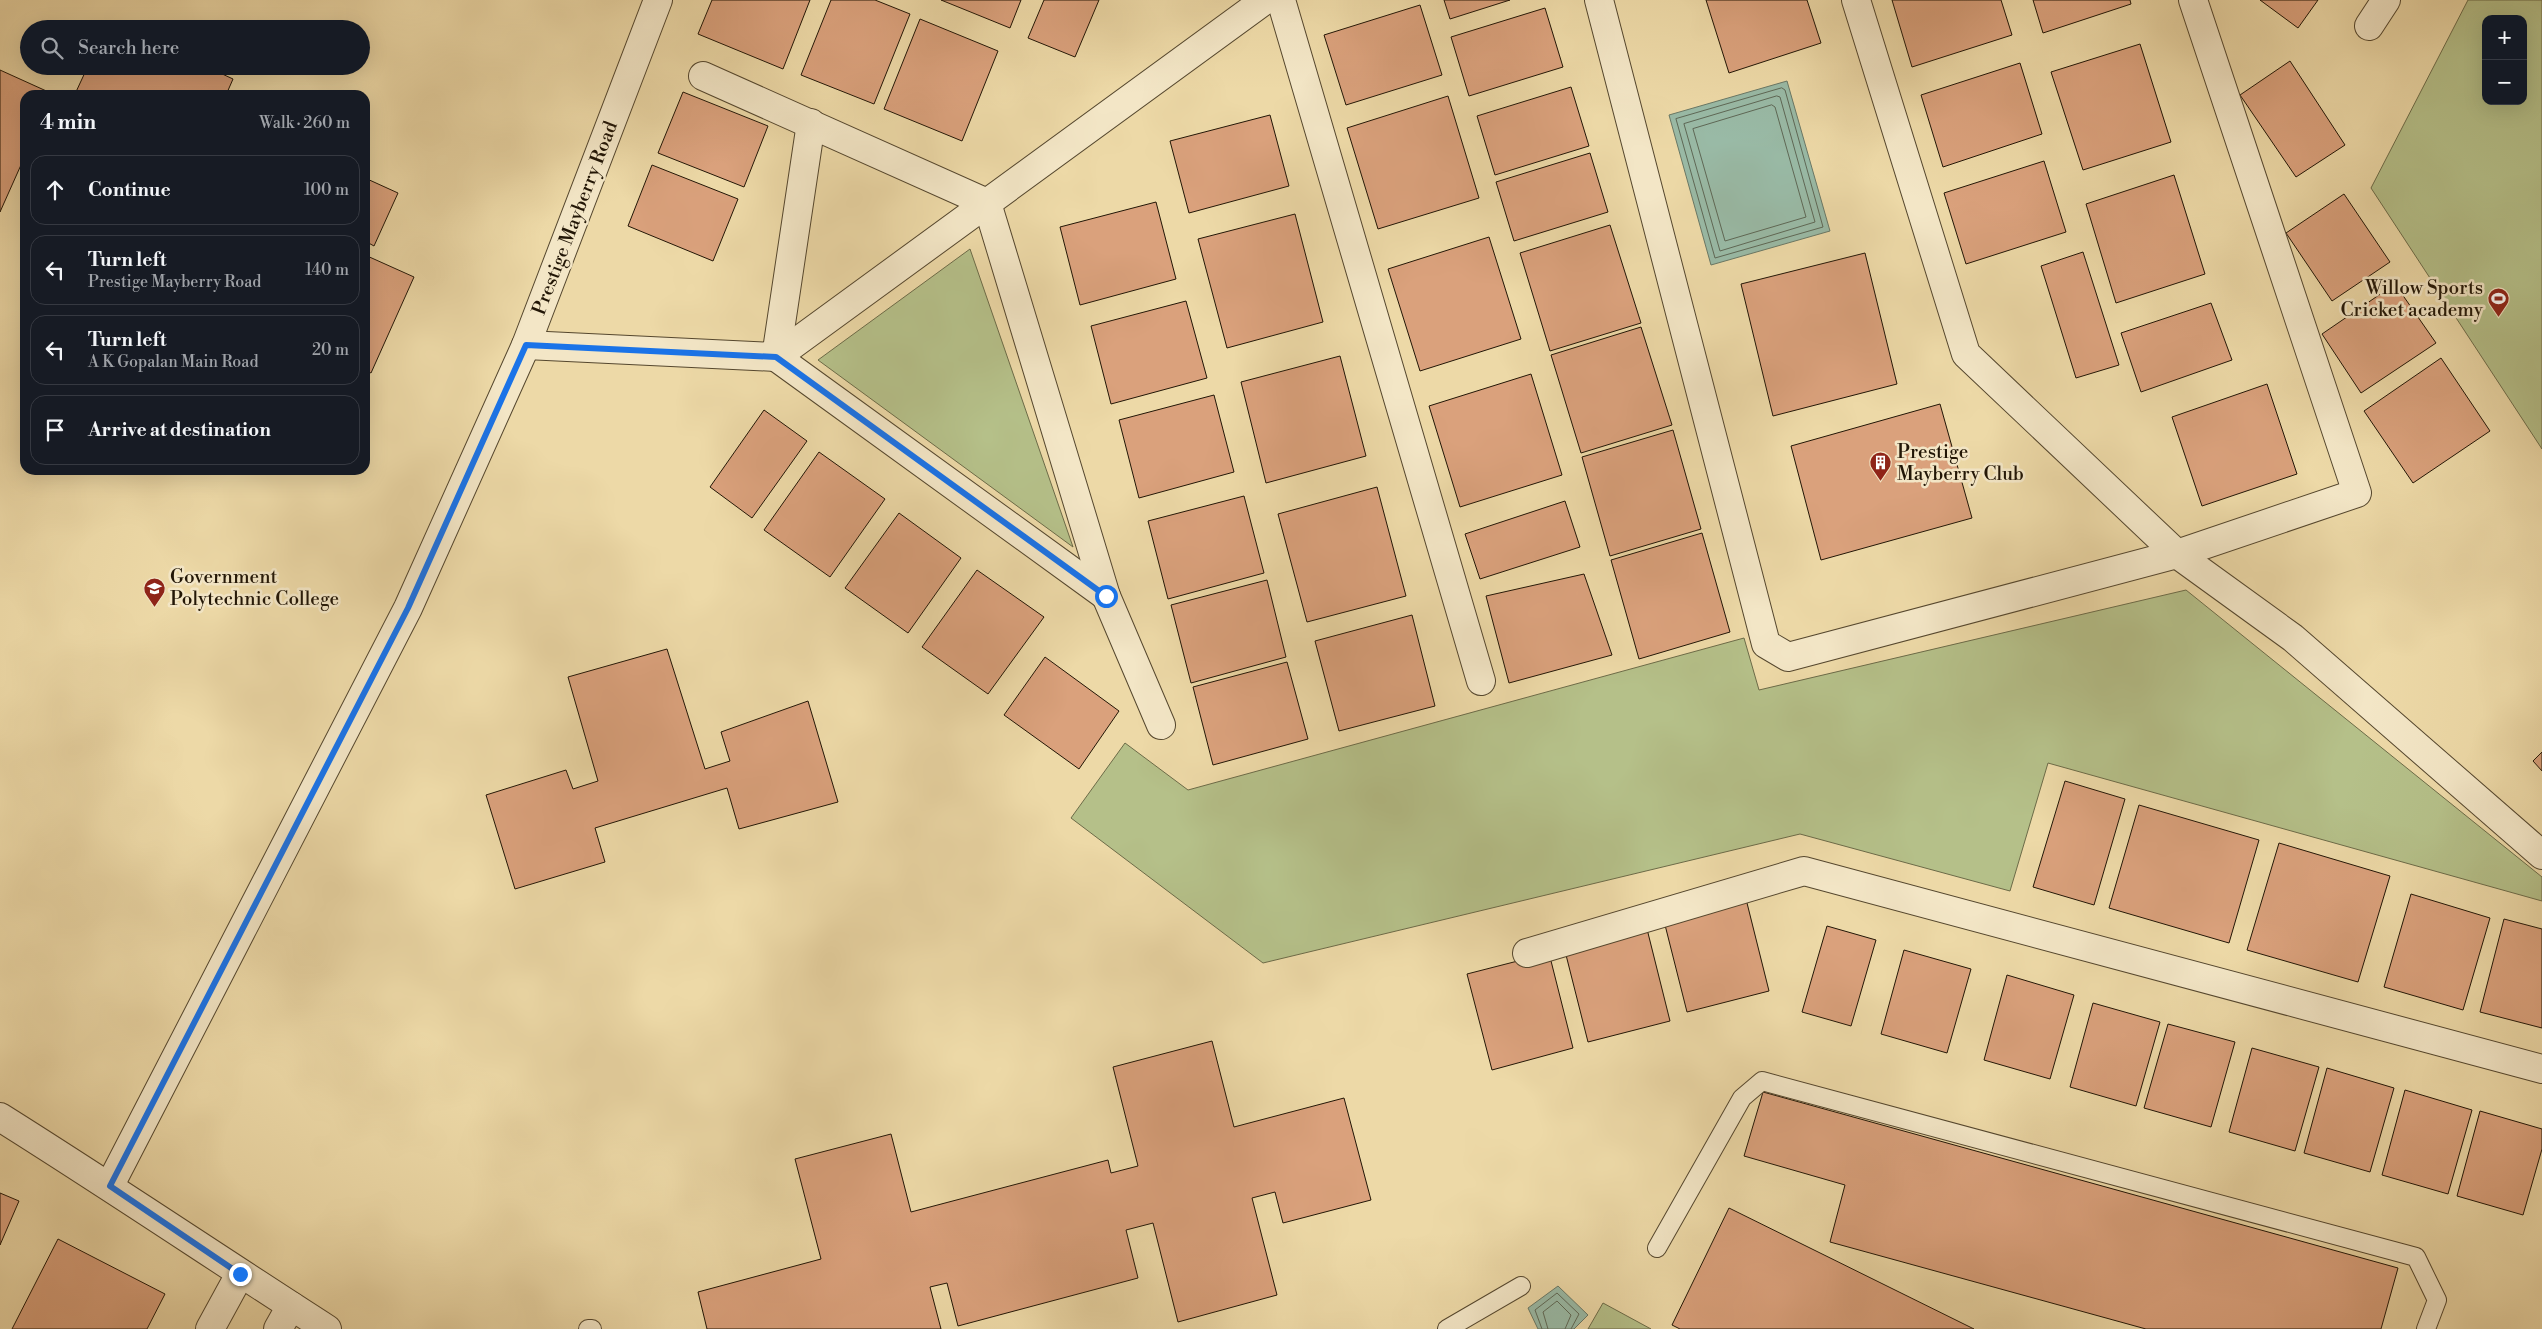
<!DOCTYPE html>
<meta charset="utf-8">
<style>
body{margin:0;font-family:"Libre Bodoni",serif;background:#20242c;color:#f1f3f6}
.controls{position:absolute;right:15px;top:15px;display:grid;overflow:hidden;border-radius:10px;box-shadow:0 5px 20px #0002}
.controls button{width:45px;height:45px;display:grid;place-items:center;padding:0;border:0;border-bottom:1px solid #363941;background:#171b24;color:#f1f3f6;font:25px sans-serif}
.stop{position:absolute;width:15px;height:15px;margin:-11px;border:4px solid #1a73e8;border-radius:50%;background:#fff}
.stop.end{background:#1a73e8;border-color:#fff;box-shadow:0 1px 5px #0008}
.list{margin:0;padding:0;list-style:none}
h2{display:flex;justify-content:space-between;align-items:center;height:65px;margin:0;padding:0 20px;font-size:21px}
h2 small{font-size:16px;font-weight:400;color:#9ea1a6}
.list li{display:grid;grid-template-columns:32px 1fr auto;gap:15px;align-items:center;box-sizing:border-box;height:70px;margin:0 10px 10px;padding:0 10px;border:1px solid #363941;border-radius:15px}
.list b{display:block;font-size:19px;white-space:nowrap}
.list p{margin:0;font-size:16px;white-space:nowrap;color:#9ea1a6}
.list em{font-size:16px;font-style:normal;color:#9ea1a6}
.icon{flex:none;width:28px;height:28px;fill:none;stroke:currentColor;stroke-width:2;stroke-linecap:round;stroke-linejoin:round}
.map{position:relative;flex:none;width:2542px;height:1329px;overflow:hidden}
.search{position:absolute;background:#171b24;box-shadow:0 5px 20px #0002;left:20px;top:20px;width:350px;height:55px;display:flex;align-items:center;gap:12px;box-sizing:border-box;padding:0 18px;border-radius:28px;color:#9ea1a6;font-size:19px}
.panel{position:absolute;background:#171b24;box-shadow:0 5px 20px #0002;left:20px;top:90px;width:350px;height:385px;border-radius:15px}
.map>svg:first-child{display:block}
.green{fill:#b5c089;stroke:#6c6b48;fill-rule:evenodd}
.water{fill:#99baa6;stroke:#697866}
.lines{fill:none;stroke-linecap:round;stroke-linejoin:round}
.shore{stroke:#5e6856;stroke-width:1}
.building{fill:#daa17c;stroke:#221606}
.service-casing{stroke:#55472e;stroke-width:20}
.minor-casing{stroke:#55472e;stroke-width:30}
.tertiary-casing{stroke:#55472e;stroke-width:30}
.service{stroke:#f3e6c6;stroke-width:18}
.minor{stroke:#f3e6c6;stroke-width:28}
.tertiary{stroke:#f3e6c6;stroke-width:28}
.route{stroke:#1a73e8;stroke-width:6}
.labels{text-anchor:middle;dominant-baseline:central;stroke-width:5;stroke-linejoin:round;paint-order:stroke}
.street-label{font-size:19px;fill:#221606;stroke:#f3e6c6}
.poi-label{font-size:19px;fill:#221606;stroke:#f3e6c6;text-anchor:start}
</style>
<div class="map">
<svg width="2542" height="1329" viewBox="0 0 2542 1329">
<rect width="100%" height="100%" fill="#edd9a7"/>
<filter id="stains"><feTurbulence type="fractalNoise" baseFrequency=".004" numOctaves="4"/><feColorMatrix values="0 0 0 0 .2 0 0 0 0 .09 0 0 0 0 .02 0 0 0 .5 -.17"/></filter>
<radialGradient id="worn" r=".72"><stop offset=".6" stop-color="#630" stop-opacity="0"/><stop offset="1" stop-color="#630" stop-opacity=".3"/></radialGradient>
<g class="green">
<path d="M2468 0H2542V449L2371 188ZM2486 19H2523V101H2486Z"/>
<path d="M970 249 1073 547 818 360Z"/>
<path d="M2186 590 2542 877V901L2048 763 2010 891 1800 834 1263 963 1071 818 1125 743 1188 790 1744 638 1759 690Z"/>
<path d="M1603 1303 1651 1329H1588Z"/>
</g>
<g class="water">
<path d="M1787 81 1830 231 1711 265 1669 115Z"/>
<path d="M1558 1286 1588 1315 1574 1329H1538L1528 1308Z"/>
</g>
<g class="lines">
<g class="shore">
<path d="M1782 88 1785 90 1823 227 1715 258 1676 119Z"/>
<path d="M1777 96 1780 97 1815 222 1720 251 1684 124Z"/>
<path d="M1772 105 1775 107 1806 217 1725 241 1693 129Z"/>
<path d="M1542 1329 1535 1310 1557 1293 1579 1314 1571 1329"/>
<path d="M1548 1329 1543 1312 1557 1301 1571 1315 1565 1329"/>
</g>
</g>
<g class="building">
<path d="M712 0H810L783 69 698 34Z"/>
<path d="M831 0H875L910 14 874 104 801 75Z"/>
<path d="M941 0H1021L1010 28Z"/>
<path d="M1044 0H1099L1075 57 1028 38Z"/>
<path d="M1444 0H1510L1450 19Z"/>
<path d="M1706 0H1807L1821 43 1729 73Z"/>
<path d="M1892 0H2001L2012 35 1912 67Z"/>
<path d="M2033 0H2130L2131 4 2043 33Z"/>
<path d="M2260 0H2318L2298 28Z"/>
<path d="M1420 5 1442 75 1346 105 1324 35Z"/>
<path d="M1545 8 1563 67 1469 96 1451 37Z"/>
<path d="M920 19 998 51 962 141 884 109Z"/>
<path d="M108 22 123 29H105Z"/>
<path d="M2140 44 2171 142 2083 170 2051 72Z"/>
<path d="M2290 61 2345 145 2296 177 2240 95Z"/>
<path d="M2020 63 2042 134 1943 167 1921 95Z"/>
<path d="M88 66H205L233 79 226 95H78L75 94Z"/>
<path d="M0 70 53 94 25 95V156L0 212Z"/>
<path d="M1571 87 1589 146 1495 175 1477 116Z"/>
<path d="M683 92 768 126 744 187 658 153Z"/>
<path d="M1448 96 1479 198 1378 229 1347 128Z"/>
<path d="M1270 115 1289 186 1189 213 1170 141Z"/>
<path d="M1590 153 1608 212 1514 241 1496 182Z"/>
<path d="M2044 161 2066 232 1966 264 1944 193Z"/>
<path d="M652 165 738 199 713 261 628 226Z"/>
<path d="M2174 175 2205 274 2116 303 2086 204Z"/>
<path d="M365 178 398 193 374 246 365 241Z"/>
<path d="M2344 194 2390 262 2332 301 2286 233Z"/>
<path d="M1156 202 1176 279 1080 305 1060 227Z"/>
<path d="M1295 214 1323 322 1227 348 1198 239Z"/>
<path d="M1610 225 1641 323 1550 351 1520 253Z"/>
<path d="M1489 237 1521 339 1420 371 1388 269Z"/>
<path d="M2083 252 2119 365 2076 378 2041 266Z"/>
<path d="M1865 253 1897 384 1773 416 1741 284Z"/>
<path d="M365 255 414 277 371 373 365 370Z"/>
<path d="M2395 284 2436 343 2361 393 2322 334Z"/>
<path d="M1186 301 1207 378 1111 404 1091 326Z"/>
<path d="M2211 303 2232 360 2141 392 2121 333Z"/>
<path d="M1641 327 1672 425 1581 453 1551 355Z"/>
<path d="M1340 356 1366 456 1266 483 1241 382Z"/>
<path d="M2441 358 2490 431 2413 483 2364 411Z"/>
<path d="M1531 374 1562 475 1460 507 1429 406Z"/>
<path d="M2267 384 2297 474 2202 506 2172 417Z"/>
<path d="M1214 395 1234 472 1139 498 1119 420Z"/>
<path d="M1940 404 1972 518 1821 560 1791 446Z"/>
<path d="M764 410 807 441 752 518 710 487Z"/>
<path d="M1673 430 1701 529 1610 556 1582 457Z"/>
<path d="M819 452 885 499 830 577 764 530Z"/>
<path d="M1377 487 1406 596 1307 622 1278 514Z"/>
<path d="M1244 496 1264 573 1168 599 1148 521Z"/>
<path d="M1565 501 1580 547 1480 579 1465 534Z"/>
<path d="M899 513 961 558 908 633 845 588Z"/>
<path d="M1702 533 1730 632 1639 659 1611 560Z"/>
<path d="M977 570 1044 617 988 694 922 647Z"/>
<path d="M1584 574 1612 655 1509 683 1486 596Z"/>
<path d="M1267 580 1286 657 1191 683 1171 605Z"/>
<path d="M1412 615 1435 706 1339 731 1315 641Z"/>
<path d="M667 649 705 769 730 761 721 732 808 701 838 802 739 829 727 788 595 828 605 862 515 889 486 795 566 770 573 789 598 781 568 677Z"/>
<path d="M1045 657 1119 711 1079 769 1004 715Z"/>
<path d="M1287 662 1308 739 1213 765 1193 687Z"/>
<path d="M2542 752V771L2533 761Z"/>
<path d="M2065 781 2125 799 2094 905 2033 887Z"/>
<path d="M2139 805 2259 840 2229 943 2109 908Z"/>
<path d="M2279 843 2390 876 2358 982 2247 950Z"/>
<path d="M2411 894 2490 918 2463 1010 2384 987Z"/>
<path d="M1745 895 1769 991 1687 1012 1663 917Z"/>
<path d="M2504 919 2542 929V1028L2480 1012Z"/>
<path d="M1646 925 1670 1021 1588 1042 1564 947Z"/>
<path d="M1827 926 1876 940 1851 1026 1802 1012Z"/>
<path d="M1904 950 1971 969 1947 1053 1881 1034Z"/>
<path d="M1549 953 1573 1048 1492 1070 1467 974Z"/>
<path d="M2007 975 2074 995 2050 1079 1984 1060Z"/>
<path d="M2093 1003 2160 1022 2136 1106 2070 1087Z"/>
<path d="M2168 1024 2235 1042 2211 1127 2144 1108Z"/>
<path d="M1212 1041 1234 1127 1344 1098 1371 1200 1283 1223 1275 1192 1252 1198 1277 1295 1178 1322 1153 1223 1126 1230 1138 1278 958 1326 947 1283 930 1287 941 1329H707L698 1292 821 1259 795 1159 891 1134 911 1212 1108 1160 1111 1173 1138 1166 1113 1067Z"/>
<path d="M2252 1048 2319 1067 2295 1151 2229 1132Z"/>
<path d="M2327 1068 2394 1088 2370 1172 2304 1153Z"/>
<path d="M2405 1090 2472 1110 2448 1194 2382 1175Z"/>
<path d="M1763 1092 2398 1268 2381 1329H2146L1830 1242 1845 1185 1744 1156Z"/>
<path d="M2480 1111 2542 1129V1149L2523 1215 2457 1196Z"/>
<path d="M0 1193 19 1201 0 1245Z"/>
<path d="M1729 1208 1974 1329H1680L1672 1325Z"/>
<path d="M58 1239 165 1294 147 1329H12Z"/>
</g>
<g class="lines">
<defs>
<g id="service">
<path d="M1657 1248 1742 1098 1762 1081 2416 1257 2437 1300 2426 1329"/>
<path d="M588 1329H592"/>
<path d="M1447 1329 1521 1286"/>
</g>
<g id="minor">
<path d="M1281 0 1481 681"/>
<path d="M1599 0 1766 644 1788 657 2177 554 2357 493 2193 0"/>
<path d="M1856 0 1966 354 2177 554 2293 638 2542 855"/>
<path d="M2369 26 2386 0"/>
<path d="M703 76 987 203 1106 596 1161 725"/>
<path d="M811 123 776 357 1106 596"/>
<path d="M526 345 776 357 1265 0"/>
<path d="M1527 953 1804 871 2542 1069"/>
<path d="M110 1185 408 608 526 345 658 0"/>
<path d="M210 1329 240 1274"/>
<path d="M278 1329 291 1306"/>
</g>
<path id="tertiary" d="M0 1117C110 1186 218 1259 327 1329"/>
</defs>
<use href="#service" class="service-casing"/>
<use href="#minor" class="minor-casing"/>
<use href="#tertiary" class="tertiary-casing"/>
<use href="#service" class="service"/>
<use href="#minor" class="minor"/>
<use href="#tertiary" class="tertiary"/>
</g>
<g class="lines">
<path class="route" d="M240 1274 110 1186 408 608 526 345 776 357 1106 596"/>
</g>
<defs>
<symbol id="stadium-pin" viewBox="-11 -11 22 30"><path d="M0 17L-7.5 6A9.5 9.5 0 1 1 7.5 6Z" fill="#8f2418" stroke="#f3e6c6"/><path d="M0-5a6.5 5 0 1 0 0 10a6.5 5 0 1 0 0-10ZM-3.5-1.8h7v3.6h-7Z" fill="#fff"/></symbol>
<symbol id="building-pin" viewBox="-11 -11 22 30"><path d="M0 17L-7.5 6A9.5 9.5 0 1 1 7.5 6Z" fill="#8f2418" stroke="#f3e6c6"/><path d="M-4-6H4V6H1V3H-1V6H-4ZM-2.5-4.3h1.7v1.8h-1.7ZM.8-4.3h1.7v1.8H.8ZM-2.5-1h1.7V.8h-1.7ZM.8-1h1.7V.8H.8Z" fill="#fff"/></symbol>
<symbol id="university-pin" viewBox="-11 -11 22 30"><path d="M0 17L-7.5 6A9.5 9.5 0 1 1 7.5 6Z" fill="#8f2418" stroke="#f3e6c6"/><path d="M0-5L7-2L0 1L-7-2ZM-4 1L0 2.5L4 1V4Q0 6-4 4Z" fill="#fff"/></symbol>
</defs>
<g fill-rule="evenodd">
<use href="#stadium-pin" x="2486" y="286" width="25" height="34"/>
<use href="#building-pin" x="1868" y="450" width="25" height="34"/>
<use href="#university-pin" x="142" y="576" width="25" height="34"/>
</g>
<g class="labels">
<g class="street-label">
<text transform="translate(575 218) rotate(-69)">Prestige Mayberry Road</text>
</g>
<g class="poi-label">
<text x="2483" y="288" text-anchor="end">Willow Sports<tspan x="2483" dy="22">Cricket academy</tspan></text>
<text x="1897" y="452">Prestige<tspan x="1897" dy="22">Mayberry Club</tspan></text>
<text x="170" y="577">Government<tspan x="170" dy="22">Polytechnic College</tspan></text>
</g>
</g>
<rect width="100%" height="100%" filter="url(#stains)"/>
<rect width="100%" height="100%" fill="url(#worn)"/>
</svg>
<div class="controls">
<button>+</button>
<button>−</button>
</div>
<div class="stop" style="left:1106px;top:596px"></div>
<div class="stop end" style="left:240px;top:1274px"></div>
<div class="search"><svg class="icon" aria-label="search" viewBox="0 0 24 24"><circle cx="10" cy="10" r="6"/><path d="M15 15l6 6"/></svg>Search here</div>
<section class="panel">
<h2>4 min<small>Walk · 260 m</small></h2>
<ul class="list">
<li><svg class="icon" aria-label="ahead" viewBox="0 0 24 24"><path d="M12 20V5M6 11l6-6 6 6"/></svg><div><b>Continue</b></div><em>100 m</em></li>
<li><svg class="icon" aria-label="left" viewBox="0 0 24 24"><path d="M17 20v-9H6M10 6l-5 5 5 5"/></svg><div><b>Turn left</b><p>Prestige Mayberry Road</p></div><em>140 m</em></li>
<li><svg class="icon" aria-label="left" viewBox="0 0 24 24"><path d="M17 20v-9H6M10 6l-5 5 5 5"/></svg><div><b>Turn left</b><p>A K Gopalan Main Road</p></div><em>20 m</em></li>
<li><svg class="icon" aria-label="arrive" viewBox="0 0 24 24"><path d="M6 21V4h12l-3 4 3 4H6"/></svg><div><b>Arrive at destination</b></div></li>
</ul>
</section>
</div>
